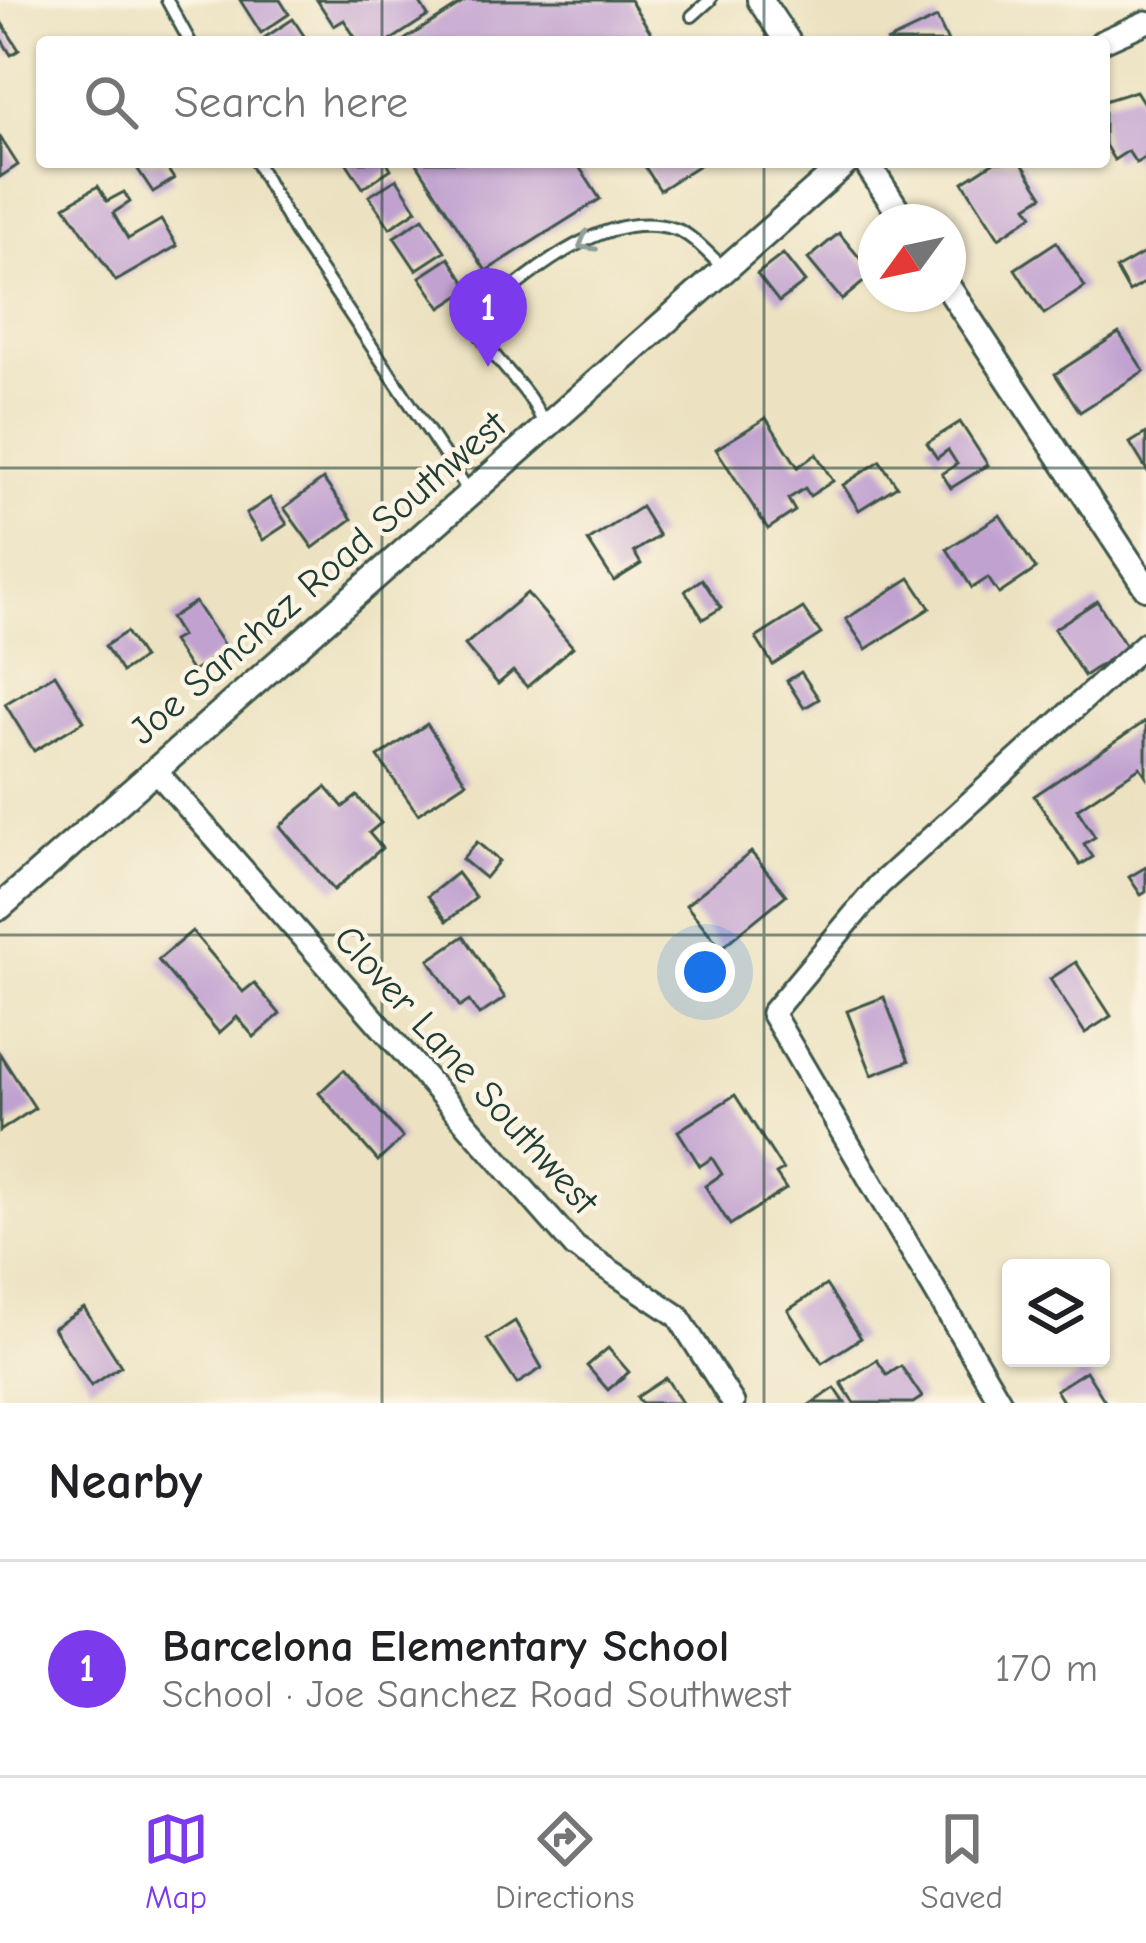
<!DOCTYPE html>
<meta charset="utf-8">
<style>
body{margin:0;font-family:"Comic Neue",sans-serif;background:#f2f2f2;color:#202124}
.controls{position:absolute;right:36px;bottom:36px;display:grid;overflow:hidden;border-radius:12px;box-shadow:0 3px 9px #0004}
.controls button{width:108px;height:108px;display:grid;place-items:center;padding:0;border:0;border-bottom:3px solid #e0e0e0;background:#fff;color:#202124;font:60px sans-serif}
.compass{position:absolute;left:858px;top:204px;width:108px;height:108px;border-radius:50%;background:#fff;box-shadow:0 3px 9px #0004;rotate:237deg}
.you{position:absolute;left:705px;top:972px;width:42px;height:42px;margin:-30px;border:9px solid #fff;border-radius:50%;background:#1a73e8;box-shadow:0 0 0 18px #1a73e833}
.badge{display:grid;place-items:center;width:78px;height:78px;border-radius:50%;background:#7c3aed;color:#fff;font-size:39px;font-weight:700}
.pin{position:absolute;translate:-50% -99px;filter:drop-shadow(0 3px 6px #0008)}
.pin::after{content:'';position:absolute;top:63px;width:42px;height:36px;background:inherit;clip-path:polygon(0 0,100% 0,50% 100%)}
.list{margin:0;padding:0;list-style:none}
h2{display:flex;justify-content:space-between;align-items:center;height:156px;margin:0;padding:0 48px;font-size:51px}
h2 small{font-size:39px;font-weight:400;color:#757577}
.list li{display:grid;grid-template-columns:78px 1fr auto;gap:36px;align-items:center;box-sizing:border-box;height:216px;padding:0 48px;border-top:3px solid #e0e0e0}
.list b{display:block;font-size:45px;white-space:nowrap}
.list p{margin:0;font-size:39px;white-space:nowrap;color:#757577}
.list em{font-size:39px;font-style:normal;color:#757577}
.icon{flex:none;width:66px;height:66px;fill:none;stroke:currentColor;stroke-width:2;stroke-linecap:round;stroke-linejoin:round}
.map{position:relative;flex:none;width:1146px;height:1403px;overflow:hidden}
.search{position:absolute;background:#fff;box-shadow:0 3px 9px #0004;left:36px;right:36px;top:36px;height:132px;display:flex;align-items:center;gap:30px;box-sizing:border-box;padding:0 42px;border-radius:12px;color:#757577;font-size:45px}
.sheet{height:372px;background:#fff}
nav{display:flex;justify-content:space-around;align-items:center;box-sizing:border-box;height:168px;border-top:3px solid #e0e0e0;background:#fff;font-size:33px;color:#757577}
nav a{display:grid;justify-items:center;gap:6px}
nav .on{color:#7c3aed}
.map>svg:first-child{display:block}
.building{fill:#c1a1d0}
.lines{fill:none;stroke-linecap:round;stroke-linejoin:round}
.service-casing{stroke:#3e5649;stroke-width:16}
.minor-casing{stroke:#3e5649;stroke-width:27}
.tertiary-casing{stroke:#3e5649;stroke-width:30}
.service{stroke:#fff;stroke-width:10}
.minor{stroke:#fff;stroke-width:21}
.tertiary{stroke:#fff;stroke-width:24}
.oneway{stroke:#8f9e9a}
.grid{fill:none;stroke:#1f3d34;stroke-width:3;stroke-opacity:0.55}
.labels{text-anchor:middle;dominant-baseline:central;stroke-width:9;stroke-linejoin:round;paint-order:stroke}
.street-label{font-size:39px;fill:#1f3d34;stroke:#fcf5e5}
</style>
<div class="map">
<svg width="1146" height="1403" viewBox="0 0 1146 1403">
<rect width="100%" height="100%" fill="#fcf5e5"/>
<filter id="ink" filterUnits="userSpaceOnUse"><feTurbulence type="fractalNoise" baseFrequency=".00833" numOctaves="2"/><feDisplacementMap in="SourceGraphic" scale="24" xChannelSelector="R" yChannelSelector="G"/><feConvolveMatrix kernelMatrix="1 2 1 2 8 2 1 2 1" color-interpolation-filters="sRGB"/></filter>
<filter id="wash" filterUnits="userSpaceOnUse"><feTurbulence type="fractalNoise" baseFrequency=".004" numOctaves="4" result="noise"/><feDisplacementMap in="SourceGraphic" scale="48" xChannelSelector="R" yChannelSelector="G"/><feGaussianBlur stdDeviation="2.7" result="paint"/><feColorMatrix in="noise" values="0 0 0 0 0 0 0 0 0 0 0 0 0 0 0 0 0 1.4 0 .05"/><feComposite in="paint" operator="in"/></filter>
<g filter="url(#wash)">
<rect width="100%" height="100%" fill="#ece2c1"/>
<g id="blocks">
<g class="building">
<path d="M240 0H280L289 14 261 33Z"/>
<path d="M317 0H418L428 16 388 42H358L344 20 334 26Z"/>
<path d="M467 0H630L657 42H401Z"/>
<path d="M937 18 948 42H886Z"/>
<path d="M293 19 308 42H267L264 38Z"/>
<path d="M0 20 19 50 11 55 0 37Z"/>
<path d="M1136 91 1146 107V157L1136 163 1128 151 1114 160 1104 143V101Z"/>
<path d="M0 137 18 165 0 177Z"/>
<path d="M133 162H163L174 179 153 192Z"/>
<path d="M346 162H387L391 169 363 188Z"/>
<path d="M416 162H576L600 199 486 271Z"/>
<path d="M642 162H704L660 190Z"/>
<path d="M994 162H1021L1043 196 1027 206 1033 215 999 238 963 182Z"/>
<path d="M397 179 417 210 390 228 369 196Z"/>
<path d="M98 186 107 201 124 192 130 202 113 213 128 239 161 220 177 246 116 281 65 206Z"/>
<path d="M423 218 445 251 416 270 394 237Z"/>
<path d="M839 233 873 274 842 300 808 259Z"/>
<path d="M1056 242 1085 287 1044 314 1015 269Z"/>
<path d="M1146 252V282L1129 292 1116 269Z"/>
<path d="M783 254 805 282 779 302 757 274Z"/>
<path d="M449 258 470 289 441 308 420 277Z"/>
<path d="M1119 333 1144 371 1080 412 1055 374Z"/>
<path d="M766 418 798 467 816 454 833 481 810 496 805 488 788 499 795 511 768 529 716 449Z"/>
<path d="M960 422 988 465 951 488 942 474 957 464 948 450 937 458 927 443Z"/>
<path d="M1146 433V469L1130 443Z"/>
<path d="M880 461 897 486 859 510 843 485Z"/>
<path d="M323 479 352 519 313 548 284 508Z"/>
<path d="M270 498 287 524 263 540 246 514Z"/>
<path d="M641 507 659 536 634 552 641 564 614 581 588 541Z"/>
<path d="M1000 515 1036 569 999 594 988 578 972 588 947 549Z"/>
<path d="M910 578 930 608 866 649 846 619Z"/>
<path d="M702 579 721 608 703 619 685 591Z"/>
<path d="M527 593 573 647 527 687 513 671 498 684 465 645Z"/>
<path d="M1097 601 1127 648 1084 676 1054 629Z"/>
<path d="M195 602 227 650 192 672 172 641 181 636 170 618Z"/>
<path d="M803 608 821 634 773 665 756 638Z"/>
<path d="M126 632 143 658 122 672 105 646Z"/>
<path d="M801 672 819 699 804 708 787 681Z"/>
<path d="M55 674 84 721 34 751 5 704Z"/>
<path d="M1146 721V776L1140 767 1077 809 1095 837 1084 844 1093 857 1080 865 1034 796Z"/>
<path d="M427 724 466 782 418 814 378 757Z"/>
<path d="M326 787 343 807 357 796 381 823 369 833 382 848 334 890 280 826Z"/>
<path d="M477 842 499 861 485 878 462 859Z"/>
<path d="M751 852 786 895 721 948 686 905Z"/>
<path d="M1146 867V892L1141 895 1129 877Z"/>
<path d="M457 873 476 898 447 921 428 896Z"/>
<path d="M192 931 243 992 254 983 280 1014 254 1037 237 1017 219 1033 158 960Z"/>
<path d="M464 936 505 998 479 1015 469 1001 460 1007 429 960Z"/>
<path d="M1076 962 1111 1016 1085 1033 1050 979Z"/>
<path d="M884 997 909 1061 872 1075 847 1011Z"/>
<path d="M0 1054 35 1108 0 1131Z"/>
<path d="M344 1070 403 1138 378 1161 319 1093Z"/>
<path d="M735 1095 783 1170 776 1174 786 1189 730 1225 705 1186 722 1174 712 1158 700 1166 678 1131Z"/>
<path d="M826 1285 861 1338 822 1363 788 1310Z"/>
<path d="M84 1308 121 1366 91 1386 53 1328Z"/>
<path d="M515 1321 542 1368 517 1384 487 1339Z"/>
<path d="M608 1348 629 1372 608 1390 587 1366Z"/>
<path d="M877 1360 887 1375 901 1366 922 1397 913 1403H854L841 1383Z"/>
<path d="M1086 1371 1106 1403H1064L1056 1390Z"/>
<path d="M666 1378 682 1403H641L637 1397Z"/>
<path d="M835 1388 845 1403H812Z"/>
</g>
</g>
</g>
<g filter="url(#ink)">
<use href="#blocks" fill-opacity="0" stroke="#3e5649" stroke-width="3"/>
<g class="lines">
<defs>
<g id="service">
<path d="M167 0 190 42"/>
<path d="M692 16 710 0"/>
<path d="M256 162 295 232 470 493"/>
<path d="M544 427C532 386 490 362 473 321 525 278 603 206 675 229 692 234 711 257 725 269"/>
</g>
<g id="minor">
<path d="M1101 42 1146 22"/>
<path d="M155 770 575 1247 678 1316 733 1403"/>
<path d="M1001 1403 772 1013 879 885 1146 643"/>
</g>
<g id="tertiary">
<path d="M760 0 788 42"/>
<path d="M866 162 905 222"/>
<path d="M948 287 1146 587"/>
<path d="M0 907 847 162"/>
</g>
</defs>
<use href="#service" class="service-casing"/>
<use href="#minor" class="minor-casing"/>
<use href="#tertiary" class="tertiary-casing"/>
<use href="#service" class="service"/>
<use href="#minor" class="minor"/>
<use href="#tertiary" class="tertiary"/>
</g>
<defs><path id="oneway-chevron" d="M-2-3.5L2.5 0L-2 3.5" fill="none" stroke-width="1.6" stroke-linecap="round" stroke-linejoin="round" transform="scale(3)"/></defs>
<use class="oneway" href="#oneway-chevron" transform="translate(586 243) rotate(150)"/>
</g>
<path class="grid" d="M382 0V42M764 0V42M382 162V1403M764 162V1403M0 468H1146M0 935H1146"/>
<g class="labels">
<g class="street-label">
<text transform="translate(318 578) rotate(-41)">Joe Sanchez Road Southwest</text>
<text transform="translate(466 1070) rotate(48)">Clover Lane Southwest</text>
</g>
</g>
</svg>
<div class="controls">
<button><svg class="icon" aria-label="layers" viewBox="0 0 24 24"><path d="M12 4l9 5-9 5-9-5zM3 14l9 5 9-5"/></svg></button>
</div>
<svg class="compass" viewBox="-18 -18 36 36"><path d="M0-13l5 13h-10z" fill="#e53935"/><path d="M0 13l5-13h-10z" fill="#757577"/></svg>
<div class="you"></div>
<div class="pin badge" style="left:488px;top:367px">1</div>
<div class="search"><svg class="icon" aria-label="search" viewBox="0 0 24 24"><circle cx="10" cy="10" r="6"/><path d="M15 15l6 6"/></svg>Search here</div>
</div>
<section class="sheet">
<h2>Nearby<small></small></h2>
<ul class="list">
<li><span class="badge">1</span><div><b>Barcelona Elementary School</b><p>School · Joe Sanchez Road Southwest</p></div><em>170 m</em></li>
</ul>
</section>
<nav>
<a class="on"><svg class="icon" aria-label="map" viewBox="0 0 24 24"><path d="M3 6l6-2 6 2 6-2v14l-6 2-6-2-6 2zM9 4v14M15 6v14"/></svg>Map</a>
<a><svg class="icon" aria-label="directions" viewBox="0 0 24 24"><path d="M12 3l9 9-9 9-9-9zM9 14v-3h6M13 9l2 2-2 2"/></svg>Directions</a>
<a><svg class="icon" aria-label="saved" viewBox="0 0 24 24"><path d="M7 4h10v16l-5-4-5 4z"/></svg>Saved</a>
</nav>
